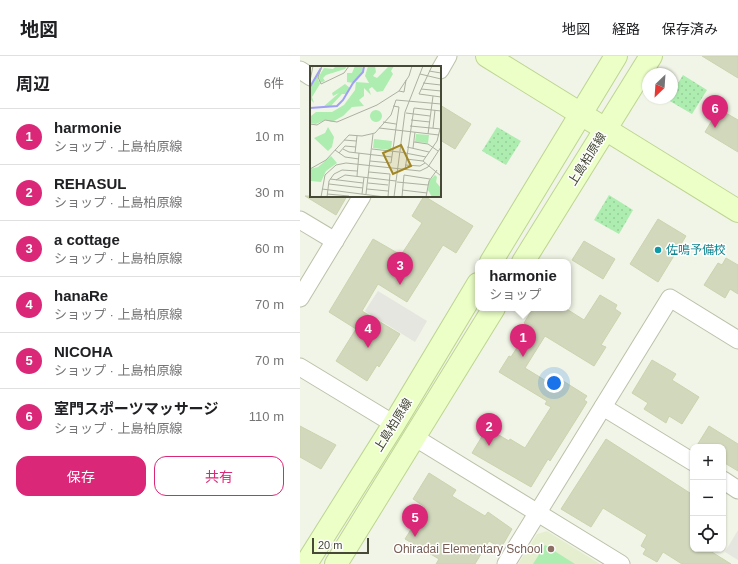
<!DOCTYPE html>
<html lang="ja">
<meta charset="utf-8">
<style>
body{margin:0;font-family:Helvetica,"Noto Sans JP",sans-serif;background:#f2f2f2;color:#202124}
.controls{position:absolute;right:12px;bottom:12px;display:grid;overflow:hidden;border-radius:8px;box-shadow:0 1px 3px #0004}
.controls button{width:36px;height:36px;display:grid;place-items:center;padding:0;border:0;border-bottom:1px solid #e0e0e0;background:#fff;color:#202124;font:20px sans-serif}
.compass{position:absolute;left:342px;top:12px;width:36px;height:36px;border-radius:50%;background:#fff;box-shadow:0 1px 3px #0004;rotate:205deg}
.scale{position:absolute;left:12px;bottom:10px;width:57px;box-sizing:border-box;padding-left:4px;border:2px solid #454935;border-top:0;font-size:11px;line-height:14px;white-space:nowrap;color:#454935;-webkit-text-stroke:3px #fff;paint-order:stroke}
.you{position:absolute;left:254px;top:327px;width:14px;height:14px;margin:-10px;border:3px solid #fff;border-radius:50%;background:#1a73e8;box-shadow:0 0 0 6px #1a73e833}
.badge{display:grid;place-items:center;width:26px;height:26px;border-radius:50%;background:#db2777;color:#fff;font-size:13px;font-weight:700}
.pin{position:absolute;translate:-50% -33px;filter:drop-shadow(0 1px 2px #0008)}
.pin::after{content:'';position:absolute;top:21px;width:14px;height:12px;background:inherit;clip-path:polygon(0 0,100% 0,50% 100%)}
.popup{position:absolute;left:175px;top:203px;width:96px;height:52px;box-sizing:border-box;display:grid;place-content:center;border-radius:8px;background:#fff;filter:drop-shadow(0 1px 3px #0005);font-size:13px;white-space:nowrap;color:#757577}
.popup b{font-size:15px;color:#202124}
.popup::after{content:'';position:absolute;left:50%;top:100%;margin-left:-8px;border:8px solid transparent;border-top-color:#fff}
.list{margin:0;padding:0;list-style:none}
h2{display:flex;justify-content:space-between;align-items:center;height:52px;margin:0;padding:0 16px;font-size:17px}
h2 small{font-size:13px;font-weight:400;color:#757577}
.list li{display:grid;grid-template-columns:26px 1fr auto;gap:12px;align-items:center;box-sizing:border-box;height:56px;padding:0 16px;border-top:1px solid #e0e0e0}
.list b{display:block;font-size:15px;white-space:nowrap}
.list p{margin:0;font-size:13px;white-space:nowrap;color:#757577}
.list em{font-size:13px;font-style:normal;color:#757577}
.actions{display:flex;gap:8px;padding:12px 16px}
.actions a{flex:1;padding:9px 0;border:1px solid #db2777;border-radius:12px;text-align:center;font-size:14px;color:#db2777}
.actions .main{background:#db2777;color:#fff}
.icon{flex:none;width:22px;height:22px;fill:none;stroke:currentColor;stroke-width:2;stroke-linecap:round;stroke-linejoin:round}
.map{position:relative;flex:none;width:438px;height:508px;overflow:hidden}
header{display:flex;align-items:center;gap:24px;box-sizing:border-box;height:56px;padding:0 20px;background:#fff;border-bottom:1px solid #e0e0e0}
header strong{font-size:19px}
nav{display:flex;gap:22px;margin-inline-start:auto;font-size:14px}
main{display:flex}
aside{flex:1;background:#fff}
.map>svg:first-child{display:block}
.education{fill:#e5efd0}
.grass{fill:url(#grass-dots)}
.pitch{fill:#adedb0}
.parking{fill:#e5e6df}
.building{fill:#d2d8bc;stroke:#ccd3ae}
.lines{fill:none;stroke-linecap:round;stroke-linejoin:round}
.street-casing{stroke:#bbc1a9;stroke-width:19}
.secondary-casing{stroke:#bed591;stroke-width:24}
.street{stroke:#fff;stroke-width:17}
.secondary{stroke:#ebffc7;stroke-width:22}
.culture-dot{fill:#0f9aa8;stroke:#fff;stroke-width:1.5}
.education-dot{fill:#8d6e63;stroke:#fff;stroke-width:1.5}
.labels{text-anchor:middle;dominant-baseline:central;stroke-width:3;stroke-linejoin:round;paint-order:stroke}
.street-label{font-size:12px;fill:#454935;stroke:#fff}
.culture-label{font-size:12px;fill:#0d838f;stroke:#fff;text-anchor:start}
.education-label{font-size:12px;fill:#785e54;stroke:#fff;text-anchor:end}
.inset-river{fill:none;stroke:#9f9ff6;stroke-width:2}
.inset-road{fill:none;stroke:#acb0a0;stroke-width:1}
.view{fill:#a28624;fill-opacity:0.15;stroke:#a28624;stroke-width:2}
.inset-edge{fill:none;stroke:#454935;stroke-width:2}
</style>
<header>
<strong>地図</strong>
<nav><a>地図</a><a>経路</a><a>保存済み</a></nav>
</header>
<main>
<aside>
<h2>周辺<small>6件</small></h2>
<ul class="list">
<li><span class="badge">1</span><div><b>harmonie</b><p>ショップ · 上島柏原線</p></div><em>10 m</em></li>
<li><span class="badge">2</span><div><b>REHASUL</b><p>ショップ · 上島柏原線</p></div><em>30 m</em></li>
<li><span class="badge">3</span><div><b>a cottage</b><p>ショップ · 上島柏原線</p></div><em>60 m</em></li>
<li><span class="badge">4</span><div><b>hanaRe</b><p>ショップ · 上島柏原線</p></div><em>70 m</em></li>
<li><span class="badge">5</span><div><b>NICOHA</b><p>ショップ · 上島柏原線</p></div><em>70 m</em></li>
<li><span class="badge">6</span><div><b>室門スポーツマッサージ</b><p>ショップ · 上島柏原線</p></div><em>110 m</em></li>
</ul>
<div class="actions"><a class="main">保存</a><a>共有</a></div>
</aside>
<div class="map">
<svg width="438" height="508" viewBox="0 0 438 508">
<defs>
<pattern id="grass-dots" width="8" height="8" patternUnits="userSpaceOnUse"><rect width="8" height="8" fill="#adedb0"/><path d="M2 2h.1M6 6h.1" fill="none" stroke="#96cd98" stroke-width="1.8" stroke-linecap="round"/></pattern>
</defs>
<rect width="100%" height="100%" fill="#f1f5e7"/>
<path class="education" d="M247 475 300 508H218L237 478Z"/>
<g class="grass">
<path d="M383 19 407 34 392 58 368 44 372 42V37Z"/>
<path d="M197 71 221 85 206 109 182 95Z"/>
<path d="M309 139 333 154 319 178 294 164Z"/>
</g>
<path class="pitch" d="M245 489 275 508H233Z"/>
<g class="parking">
<path d="M78 235 127 265 115 286 65 255Z"/>
<path d="M438 474V504L425 496Z"/>
</g>
<g class="building">
<path d="M402 0H438V22Z"/>
<path d="M140 49 171 68 155 93 140 84Z"/>
<path d="M419 53 438 64V96L405 76Z"/>
<path d="M5 140H47L36 159Z"/>
<path d="M124 140 173 170 156 197 143 189 107 246 78 228 62 255 100 278 79 311 77 309 67 325 36 305 56 273 29 256 73 183 101 199 122 167 112 160Z"/>
<path d="M358 163 386 180 358 226 330 208Z"/>
<path d="M284 185 315 203 303 223 272 204Z"/>
<path d="M426 202 438 209V238L430 233 425 242 404 229 418 207 422 209Z"/>
<path d="M300 239 317 249 315 253 321 257 301 289 306 291 294 310 245 280 225 312 256 331 260 323 287 340 284 344 287 346 279 359 250 405 248 403 231 431 172 397 187 372 209 385 210 383 225 392 251 351 245 348 247 345 199 316 209 300 211 301 230 271 224 267 233 252H265L284 264Z"/>
<path d="M352 304 376 318 372 324 399 341 382 368 369 360 366 367 344 353 348 347 332 337Z"/>
<path d="M0 370 36 389 21 413 0 401Z"/>
<path d="M409 370 438 388V415L423 406V391H396Z"/>
<path d="M306 383 393 439V493H407L431 508H382L363 496 357 506 343 498 346 493 341 490 347 479 303 452 291 471 261 453Z"/>
<path d="M129 417 156 434 152 440 185 460 188 456 212 473 201 492 189 485 175 508H136L139 503 105 483 125 451 113 443Z"/>
</g>
<g class="lines">
<defs>
<g id="street">
<path d="M0 14 11 21"/>
<path d="M140 14 148 0"/>
<path d="M0 164 35 185"/>
<path d="M0 242 62 140"/>
<path d="M0 311 94 368"/>
<path d="M303 351 393 406"/>
<path d="M114 381 321 508"/>
<path d="M423 424 438 434"/>
<path d="M206 508 370 242 438 284"/>
</g>
<g id="secondary">
<path d="M187 0 438 155"/>
<path d="M191 206 316 0"/>
<path d="M223 206 351 0"/>
<path d="M6 508 94 368 178 228"/>
<path d="M36 508 194 252"/>
</g>
</defs>
<use href="#street" class="street-casing"/>
<use href="#secondary" class="secondary-casing"/>
<use href="#street" class="street"/>
<use href="#secondary" class="secondary"/>
</g>
<circle class="culture-dot" cx="358" cy="194" r="4"/>
<circle class="education-dot" cx="251" cy="493" r="4"/>
<g class="labels">
<g class="street-label">
<text transform="translate(287 103) rotate(-58)">上島柏原線</text>
<text transform="translate(93 369) rotate(-58)">上島柏原線</text>
</g>
<g class="culture-label">
<text x="366" y="194">佐鳴予備校</text>
</g>
<g class="education-label">
<text x="243" y="493">Ohiradai Elementary School</text>
</g>
</g>
<g transform="translate(10 10)">
<rect width="131" height="131" fill="#f1f5e7"/>
<path d="M26 0H37L35 3 16 9 13 12 15 15 10 17 9 10 14 2 23 3ZM45 0H52L53 5 43 17 37 16V7H42ZM58 0H65L66 6 63 10 67 12 78 1 84 0 81 5 83 8 73 25 67 26 62 21 59 23 61 29 54 22V30L49 34 54 40 42 41 33 50 22 56 15 54 6 58 0 57 1 50 6 46H22L34 39 45 24 46 16 59 17 55 10ZM11 3 8 13 10 18 2 31 4 37 0 33V23ZM35 18 40 22 36 28H32L20 41H13L29 27 23 30 22 27ZM60 50a6 6 0 1 1 12 0a6 6 0 1 1-12 0ZM18 61 24 71 22 81 18 85 4 72 15 67Z" fill="#adedb0"/>
<path d="M106 68 119 69 118 77 105 76ZM21 90 27 97 16 105 11 116 1 115 0 103 8 101ZM125 109 127 111 126 116 131 122V131H122L118 124 119 115Z" fill="#adedb0"/>
<path d="M64 73 82 75 81 84 63 82Z" fill="#adedb0"/>
<path class="inset-river" d="M43 17 53 6 54 0M0 21 11 2M0 42 27 40 33 34 43 17"/>
<path class="inset-road" d="M12 0 8 11 11 18 34 7 39 0M122 0 109 28 131 31M119 5 131 7M110 8 131 13M96 14 94 26 89 25 99 10 102 0M0 15 3 0M113 17 131 19M111 23 131 25M96 47 120 50M101 54 120 56M73 56 86 58M0 58 7 59 15 54 27 56 67 39 89 25M100 60 131 63M69 62 129 69M123 62 125 44M118 68 123 30M34 74 46 75M104 76 118 78 128 85M97 81 119 86M103 82 105 66M33 83 39 86 82 91M62 83 89 86M25 84 35 91 49 93M90 86 116 91M29 87 35 80 46 81M45 87 47 70M96 93 113 95 131 110M60 95 81 97 89 41 83 40M113 95 127 75 130 63M95 99 110 100 115 97M0 103 16 94 39 69 52 70 65 67 81 49 86 34 131 38M95 104 104 42 131 45M59 106 80 108 78 131M47 110 49 87M20 113 53 117M26 114 35 109 86 115M87 116 118 119M58 117 78 119M19 118 53 122M12 123 75 131M57 123 78 125M92 124 117 127M17 128 39 130M52 128 54 111M56 128 63 68M11 131 15 109 26 99 36 97 110 105 118 101 131 81M17 131 19 115 24 108 32 104 47 105M84 131 95 46 113 0M92 131 94 109 120 113M116 131 119 115 127 104"/>
<path class="view" d="M91 79 101 100 83 108 73 87Z"/>
<rect width="131" height="131" class="inset-edge"/>
</g>
</svg>
<div class="controls">
<button>+</button>
<button>−</button>
<button><svg class="icon" aria-label="locate" viewBox="0 0 24 24"><circle cx="12" cy="12" r="6"/><path d="M12 2v4M12 18v4M2 12h4M18 12h4"/></svg></button>
</div>
<svg class="compass" viewBox="-18 -18 36 36"><path d="M0-13l5 13h-10z" fill="#e53935"/><path d="M0 13l5-13h-10z" fill="#757577"/></svg>
<div class="scale">20 m</div>
<div class="you"></div>
<div class="pin badge" style="left:223px;top:301px">1</div>
<div class="popup"><b>harmonie</b>ショップ</div>
<div class="pin badge" style="left:189px;top:390px">2</div>
<div class="pin badge" style="left:100px;top:229px">3</div>
<div class="pin badge" style="left:68px;top:292px">4</div>
<div class="pin badge" style="left:115px;top:481px">5</div>
<div class="pin badge" style="left:415px;top:72px">6</div>
</div>
</main>
